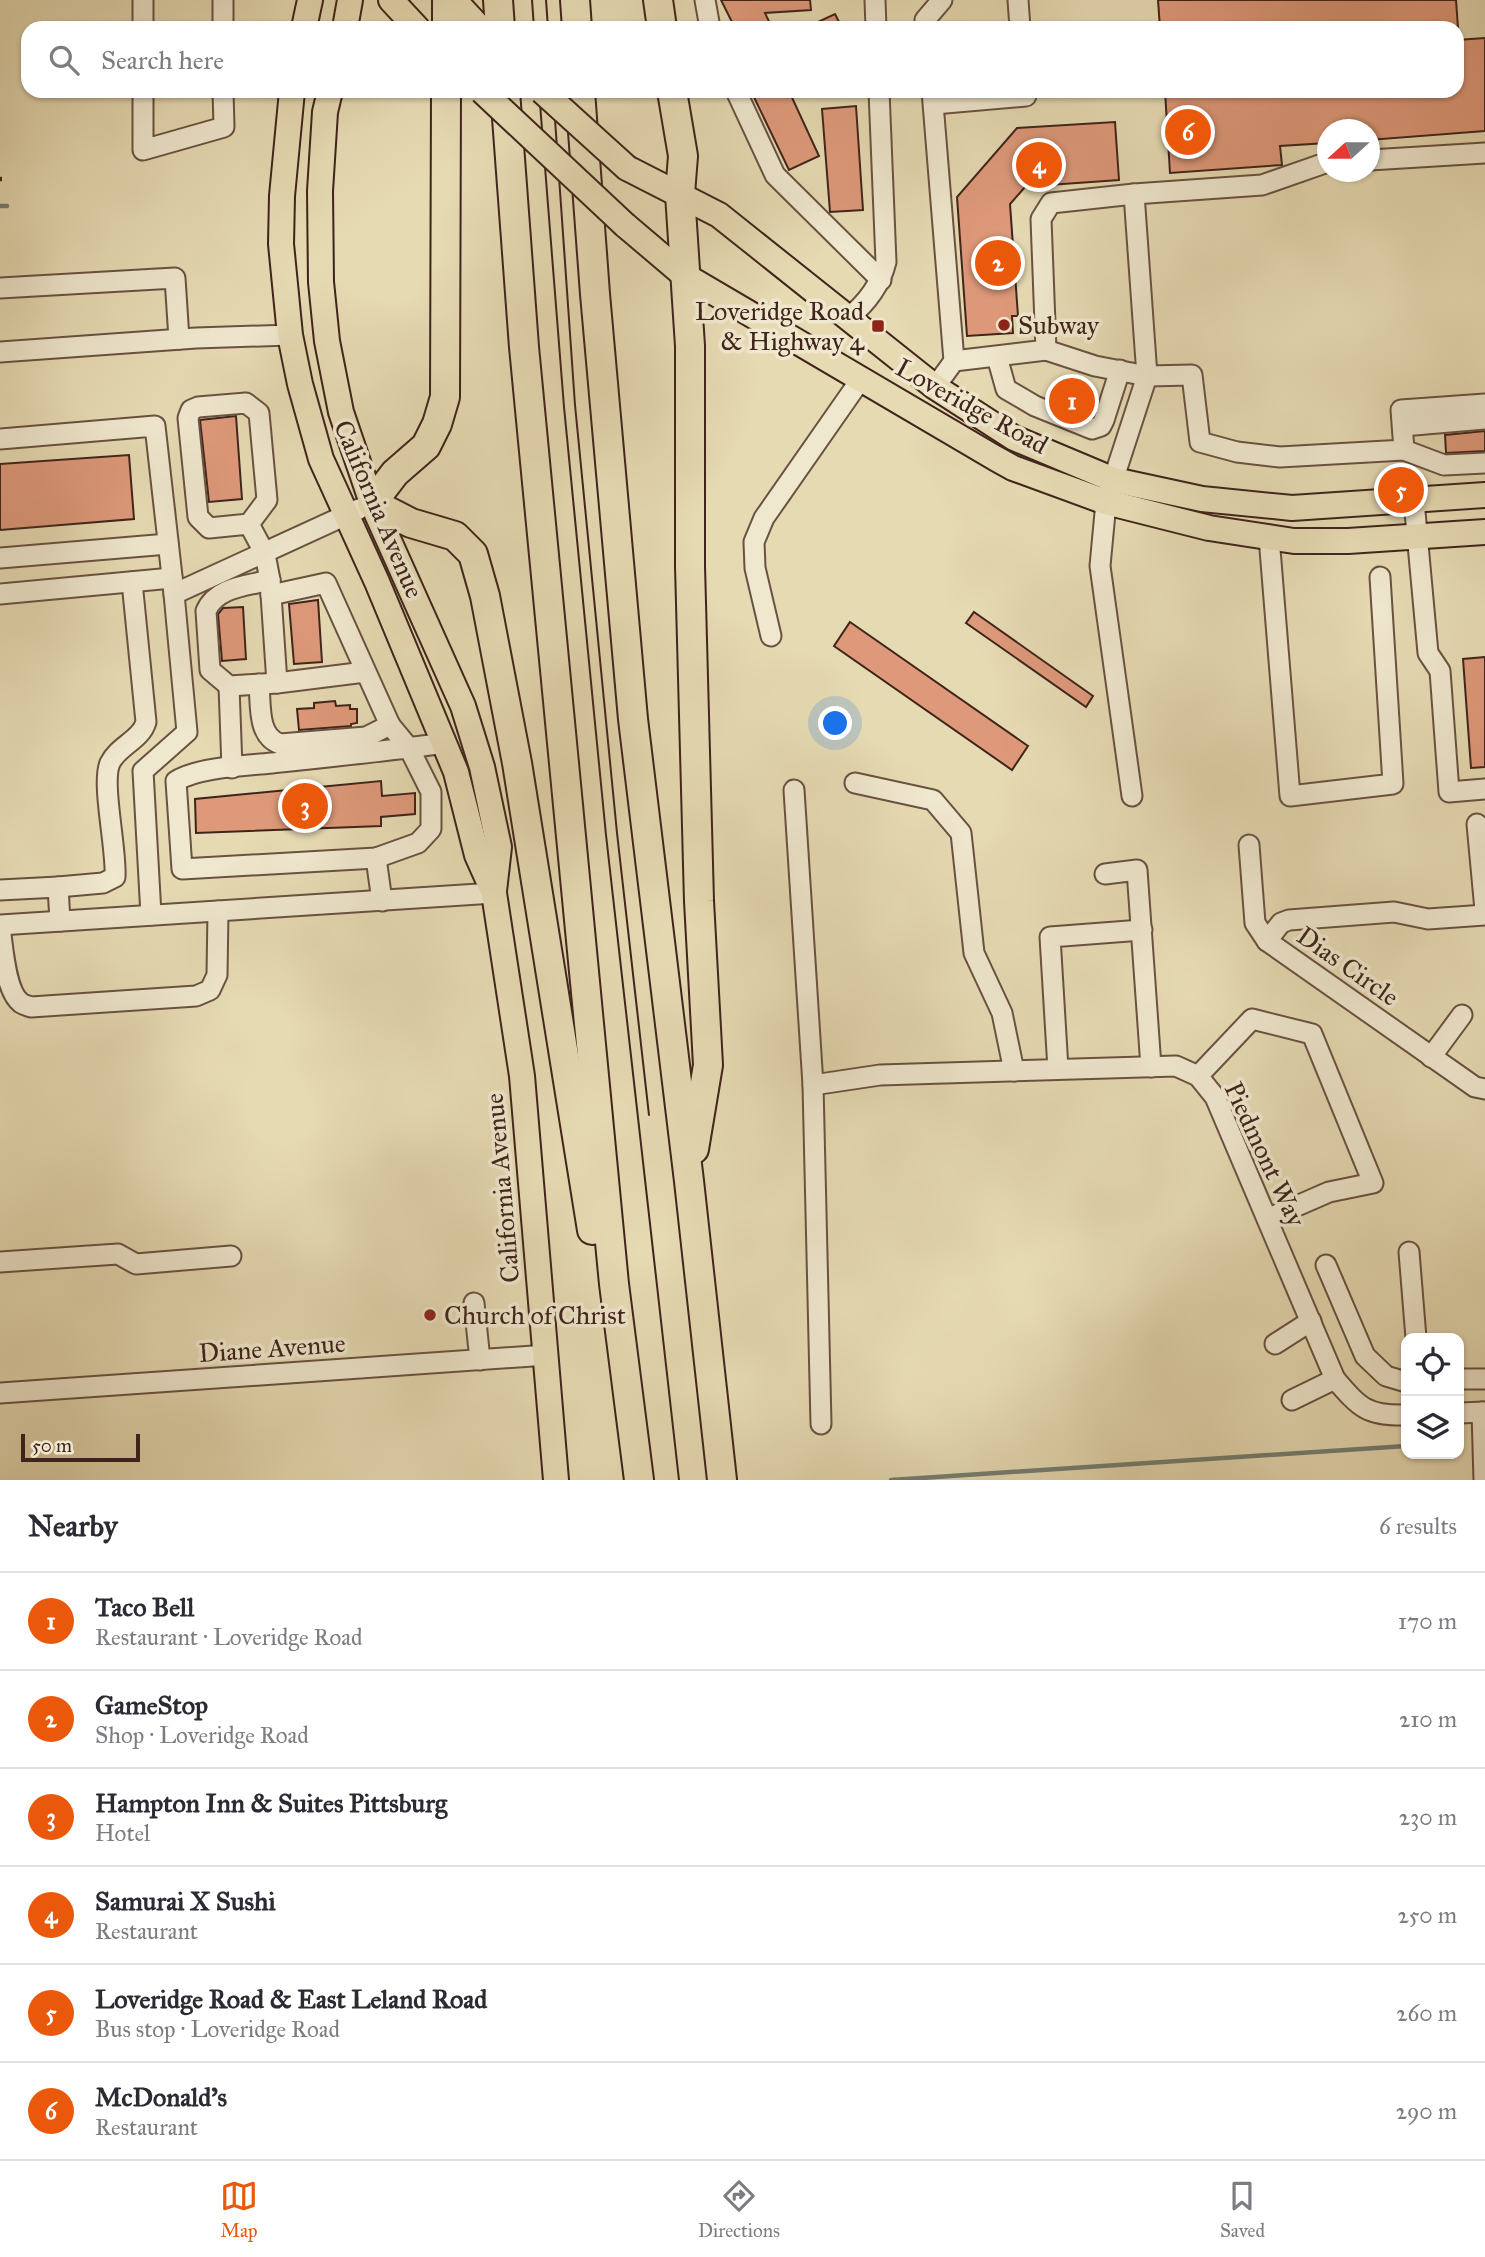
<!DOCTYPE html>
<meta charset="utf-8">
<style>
body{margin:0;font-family:"IM FELL Great Primer",serif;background:#f7f7f7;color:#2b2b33}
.controls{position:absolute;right:21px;bottom:21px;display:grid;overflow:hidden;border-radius:14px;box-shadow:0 2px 5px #0004}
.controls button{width:63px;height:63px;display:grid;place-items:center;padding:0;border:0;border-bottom:2px solid #e1e1e2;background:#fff;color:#2b2b33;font:35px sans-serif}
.compass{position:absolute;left:1317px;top:119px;width:63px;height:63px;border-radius:50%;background:#fff;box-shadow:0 2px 5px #0004;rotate:249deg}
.scale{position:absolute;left:21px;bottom:18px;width:119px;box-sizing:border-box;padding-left:7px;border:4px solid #3f241b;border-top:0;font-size:19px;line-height:24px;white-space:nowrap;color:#3f241b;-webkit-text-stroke:5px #efe7ce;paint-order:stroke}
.you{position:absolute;left:836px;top:724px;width:24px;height:24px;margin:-18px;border:5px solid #fff;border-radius:50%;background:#1a73e8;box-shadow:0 0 0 10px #1a73e833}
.badge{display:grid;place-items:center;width:46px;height:46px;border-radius:50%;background:#ea580c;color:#fff;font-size:23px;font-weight:700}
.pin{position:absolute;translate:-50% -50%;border:4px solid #fff;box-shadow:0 2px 7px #0006}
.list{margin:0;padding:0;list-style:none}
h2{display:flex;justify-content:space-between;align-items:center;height:91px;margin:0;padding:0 28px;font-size:30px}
h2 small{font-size:23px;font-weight:400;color:#7c7c81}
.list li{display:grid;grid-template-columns:46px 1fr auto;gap:21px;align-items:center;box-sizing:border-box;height:98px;padding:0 28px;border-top:2px solid #e1e1e2}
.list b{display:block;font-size:26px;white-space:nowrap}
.list p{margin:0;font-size:23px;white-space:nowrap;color:#7c7c81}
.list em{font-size:23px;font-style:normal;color:#7c7c81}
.icon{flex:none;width:38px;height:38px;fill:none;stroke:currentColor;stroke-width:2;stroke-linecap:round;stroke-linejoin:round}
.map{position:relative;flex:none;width:1485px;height:1480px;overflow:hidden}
.search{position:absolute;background:#fff;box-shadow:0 2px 5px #0004;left:21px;right:21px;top:21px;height:77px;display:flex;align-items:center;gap:18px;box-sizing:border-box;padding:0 24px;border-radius:21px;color:#7c7c81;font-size:26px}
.sheet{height:679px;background:#fff}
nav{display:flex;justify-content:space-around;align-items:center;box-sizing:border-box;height:98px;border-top:2px solid #e1e1e2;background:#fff;font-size:19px;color:#7c7c81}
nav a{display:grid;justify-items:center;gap:4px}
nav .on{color:#ea580c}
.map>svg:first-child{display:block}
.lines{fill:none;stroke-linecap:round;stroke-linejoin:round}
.stream{stroke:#737f72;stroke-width:4.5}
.building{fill:#de997a;stroke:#3f241b;stroke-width:2}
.minor-casing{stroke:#695241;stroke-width:23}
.major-casing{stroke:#3f241b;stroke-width:28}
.highway-casing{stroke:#3f241b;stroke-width:32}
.minor{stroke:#efe7ce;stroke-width:19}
.major{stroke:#e6dab3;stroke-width:24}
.highway{stroke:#e6dab3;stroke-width:28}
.tram{stroke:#3f241b;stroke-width:2}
.rail{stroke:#3f241b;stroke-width:4.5;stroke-dasharray:12 12;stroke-linecap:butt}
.major-bridge-casing{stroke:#3f241b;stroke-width:28;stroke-linecap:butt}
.major-bridge{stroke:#e6dab3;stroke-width:24}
.poi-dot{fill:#8f2418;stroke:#efe7ce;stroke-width:2.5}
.labels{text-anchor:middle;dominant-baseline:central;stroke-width:7;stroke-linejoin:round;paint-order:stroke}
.poi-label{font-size:26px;fill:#3f241b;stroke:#efe7ce;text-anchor:start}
.street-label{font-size:26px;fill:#3f241b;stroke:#efe7ce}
</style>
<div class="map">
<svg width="1485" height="1480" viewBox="0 0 1485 1480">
<rect width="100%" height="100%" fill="#e6dab3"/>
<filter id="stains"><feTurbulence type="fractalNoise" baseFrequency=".00286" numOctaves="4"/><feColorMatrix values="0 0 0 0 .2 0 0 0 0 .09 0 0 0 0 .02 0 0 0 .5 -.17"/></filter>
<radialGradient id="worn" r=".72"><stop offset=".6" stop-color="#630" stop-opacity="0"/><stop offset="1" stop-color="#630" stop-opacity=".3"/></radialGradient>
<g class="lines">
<g class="stream">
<path d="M0 206H7"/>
<path d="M1459 1442H1460"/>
<path d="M891 1480 1406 1446"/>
</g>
</g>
<g class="building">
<path d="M721 0H810L811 10 765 13 772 28H735Z"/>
<path d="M1158 0H1456L1458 28H1160Z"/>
<path d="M835 14 842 28H805Z"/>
<path d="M1485 38V131L1369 140V130H1327V143L1280 146 1282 165 1170 173 1165 91H1457V40Z"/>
<path d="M751 91H789L819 156 789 170Z"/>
<path d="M856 106 863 210 830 212 822 109Z"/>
<path d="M1115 122 1119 180 1049 185 1047 162 1010 204 1018 316H1012L1013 333 967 336 957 197 1017 128Z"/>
<path d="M1058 380 1096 396 1088 414 1050 399Z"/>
<path d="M236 416 242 499 209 502 200 420Z"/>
<path d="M1485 431V451L1446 453 1445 435Z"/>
<path d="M129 455 134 519 0 530V464Z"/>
<path d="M318 600 322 662 294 664 289 604Z"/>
<path d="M243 607 246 659 222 661 218 614 223 608Z"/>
<path d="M974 612 1093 696 1086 707 966 623Z"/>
<path d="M850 622 1028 746 1012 770 834 646Z"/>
<path d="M1485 657V767L1471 768 1463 659Z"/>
<path d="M335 701 336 706 350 705V709H357V723L351 724V726L299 730 297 709 314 708V703Z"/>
<path d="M381 781 382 796 415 793V814L381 817V826L196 833 195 799Z"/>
</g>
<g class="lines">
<defs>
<g id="minor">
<path d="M143 0V28"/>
<path d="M223 0V28"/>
<path d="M705 0 710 28"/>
<path d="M875 0 876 28"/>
<path d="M1018 0 1020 28"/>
<path d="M926 28 925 20 942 0"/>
<path d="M143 91V150L224 127 223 91"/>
<path d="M736 91 775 175 881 280"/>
<path d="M932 91 954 361"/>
<path d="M934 104 1026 96V91"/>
<path d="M1370 160 1485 153"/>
<path d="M0 288 175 278 179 339"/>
<path d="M848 318C867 303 880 286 886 262L879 91"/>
<path d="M1046 350 1095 366 1147 376 1192 375 1200 442 1237 452 1280 457 1404 450 1401 410 1485 404"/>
<path d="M0 352 196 338 290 335"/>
<path d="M997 357 1006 389 1035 406 1092 429 1101 426 1104 420 1120 370"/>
<path d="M935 387 954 361 1046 350 1041 219 1051 203 1134 194 1262 185 1328 162"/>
<path d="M1403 426 1485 419"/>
<path d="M0 439 155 426 174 594"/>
<path d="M1404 450 1444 465 1485 463"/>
<path d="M1414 501 1428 653 1440 671 1449 792 1485 789"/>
<path d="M249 524 209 528 198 517 188 418 191 410 198 407 246 403 259 413 267 500 249 524 265 554 270 580 277 683"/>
<path d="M1269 537 1290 796 1393 784 1380 577"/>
<path d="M0 558 168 544"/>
<path d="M270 580C247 586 216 587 206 611L210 670 229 686 277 683 365 672"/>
<path d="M0 594 172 578"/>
<path d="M271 595 326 583 390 725 409 748 431 792V829L418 843 376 858 182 869 176 781C199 767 244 766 272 763 329 757 387 751 445 743"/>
<path d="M771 636 755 568 754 542 764 518 861 379"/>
<path d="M259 684C261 705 257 736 280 744L366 737 390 725"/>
<path d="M229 686 232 768"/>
<path d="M855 783 933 800 961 833 974 953 1002 1013 1014 1071"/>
<path d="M794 790 813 1085 821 1424"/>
<path d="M1132 796 1100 566 1106 502 1147 376 1134 194"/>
<path d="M1477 824 1485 910"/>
<path d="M1249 845 1255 923 1267 941"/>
<path d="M376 858 382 901"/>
<path d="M1105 874 1137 870 1151 1067"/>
<path d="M58 887 103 883 115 877C117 850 101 783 110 763 118 746 141 740 146 722L132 582"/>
<path d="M0 890 58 887 60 921"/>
<path d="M151 915 143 771 187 732 174 594 359 509"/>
<path d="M1485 915 1428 919 1394 912 1289 920 1281 923 1267 941 1475 1087 1485 1089"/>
<path d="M0 925 494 893"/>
<path d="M0 927C3 946 5 991 21 1003 24 1005 28 1006 31 1007L196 996 210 990 217 975 218 911"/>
<path d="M1431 1057 1462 1015"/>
<path d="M1058 1069 1050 937 1142 930"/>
<path d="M1198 1076 1252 1019 1312 1034 1373 1183 1329 1192 1267 1219"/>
<path d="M813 1085 880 1075 1176 1066 1198 1076 1215 1097 1335 1379C1360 1408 1367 1416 1406 1415"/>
<path d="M1409 1252 1416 1338"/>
<path d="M0 1262 118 1254 136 1264 231 1256"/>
<path d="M1326 1265 1365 1356 1386 1376 1406 1382"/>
<path d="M474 1303 480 1360"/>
<path d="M1275 1344 1311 1321"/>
<path d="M1459 1379H1485"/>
<path d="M0 1393 547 1355"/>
<path d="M1292 1400 1335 1379"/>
<path d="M1482 1412 1484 1480"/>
<path d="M1459 1413 1485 1412"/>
</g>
<g id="major">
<path d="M391 0 417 28"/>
<path d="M454 0 480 28"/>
<path d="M304 28 310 0"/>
<path d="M345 28 350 0"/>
<path d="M292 91 282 196 281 244 290 335 300 384 321 459 377 582 456 772 477 855 494 893 522 1076 556 1480"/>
<path d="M330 91 325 112 320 191 321 282 327 341 341 412 372 503 463 706 482 767 499 847 494 891"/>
<path d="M627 168 719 215 935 387 1014 438 1114 480 1202 499 1292 508 1485 495"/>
<path d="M625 225 684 275 995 458 1013 468 1106 502 1209 528 1294 541H1348L1485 532"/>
</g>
<g id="highway">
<path d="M498 0 500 28"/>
<path d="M575 0 577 28"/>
<path d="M658 0 662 28"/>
<path d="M447 28V0"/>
<path d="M446 91 445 397 437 424 426 446 395 473 372 503 411 523 455 536 473 554 485 596 517 763 592 1230"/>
<path d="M505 91 524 347 614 1284 639 1480"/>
<path d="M580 91 595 294 633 719 689 1181 722 1480"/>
<path d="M672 91 683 156 680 194 690 346V566L699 901 708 1065 694 1149"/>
</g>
</defs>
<use href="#minor" class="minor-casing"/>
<use href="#major" class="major-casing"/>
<use href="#highway" class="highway-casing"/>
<use href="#minor" class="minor"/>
<use href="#major" class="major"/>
<use href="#highway" class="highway"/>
<g class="tram">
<path d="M532 0 534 28"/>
<path d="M546 0 548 28"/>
<path d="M539 91 564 407 606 835 679 1480"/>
<path d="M553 91 575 405 617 833 649 1115"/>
</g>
<path class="rail" d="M0 179H2"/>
<defs>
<g id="major-bridge">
<path d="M482 91 625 225"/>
<path d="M542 91 627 168"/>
</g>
</defs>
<use href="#major-bridge" class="major-bridge-casing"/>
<use href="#major-bridge" class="major-bridge"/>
</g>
<g class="poi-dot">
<circle cx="1004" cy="325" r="7"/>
<rect x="871" y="319" width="14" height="14" rx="3.5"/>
<circle cx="430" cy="1315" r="7"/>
</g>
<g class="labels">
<g class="poi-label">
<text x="864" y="311" text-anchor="end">Loveridge Road<tspan x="864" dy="30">&amp; Highway 4</tspan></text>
<text x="1018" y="325">Subway</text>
<text x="444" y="1315">Church of Christ</text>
</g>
<g class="street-label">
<text transform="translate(972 406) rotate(29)">Loveridge Road</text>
<text transform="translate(379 509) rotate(67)">California Avenue</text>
<text transform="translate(1348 966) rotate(35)">Dias Circle</text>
<text transform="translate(1265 1154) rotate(65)">Piedmont Way</text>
<text transform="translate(502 1188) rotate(-95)">California Avenue</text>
<text transform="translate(272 1348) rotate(-4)">Diane Avenue</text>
</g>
</g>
<rect width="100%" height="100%" filter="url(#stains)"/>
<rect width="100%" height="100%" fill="url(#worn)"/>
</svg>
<div class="controls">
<button><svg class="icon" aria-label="locate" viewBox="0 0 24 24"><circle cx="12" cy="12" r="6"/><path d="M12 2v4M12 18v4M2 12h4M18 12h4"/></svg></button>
<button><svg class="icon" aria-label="layers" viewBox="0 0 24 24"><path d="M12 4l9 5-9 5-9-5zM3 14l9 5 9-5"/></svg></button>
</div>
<svg class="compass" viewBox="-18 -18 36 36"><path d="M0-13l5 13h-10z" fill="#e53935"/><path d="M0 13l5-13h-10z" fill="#7c7c81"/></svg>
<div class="scale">50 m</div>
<div class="you"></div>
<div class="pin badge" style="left:1072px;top:401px">1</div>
<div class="pin badge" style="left:998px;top:263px">2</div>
<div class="pin badge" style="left:305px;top:806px">3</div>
<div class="pin badge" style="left:1039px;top:165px">4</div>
<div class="pin badge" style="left:1401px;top:490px">5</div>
<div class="pin badge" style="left:1188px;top:132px">6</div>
<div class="search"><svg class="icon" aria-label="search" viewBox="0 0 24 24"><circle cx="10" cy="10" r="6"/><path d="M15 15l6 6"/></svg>Search here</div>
</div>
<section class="sheet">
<h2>Nearby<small>6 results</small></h2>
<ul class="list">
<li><span class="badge">1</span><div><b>Taco Bell</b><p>Restaurant · Loveridge Road</p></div><em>170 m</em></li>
<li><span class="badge">2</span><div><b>GameStop</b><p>Shop · Loveridge Road</p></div><em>210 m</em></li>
<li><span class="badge">3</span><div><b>Hampton Inn &amp; Suites Pittsburg</b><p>Hotel</p></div><em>230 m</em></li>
<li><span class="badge">4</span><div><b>Samurai X Sushi</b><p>Restaurant</p></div><em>250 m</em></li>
<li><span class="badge">5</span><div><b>Loveridge Road &amp; East Leland Road</b><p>Bus stop · Loveridge Road</p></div><em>260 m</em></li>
<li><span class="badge">6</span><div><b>McDonald's</b><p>Restaurant</p></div><em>290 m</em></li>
</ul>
</section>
<nav>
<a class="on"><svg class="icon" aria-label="map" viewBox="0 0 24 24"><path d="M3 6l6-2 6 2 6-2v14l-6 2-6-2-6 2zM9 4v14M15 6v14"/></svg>Map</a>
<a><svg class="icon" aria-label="directions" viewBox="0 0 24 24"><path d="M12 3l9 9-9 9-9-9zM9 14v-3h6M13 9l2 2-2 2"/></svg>Directions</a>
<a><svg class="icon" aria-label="saved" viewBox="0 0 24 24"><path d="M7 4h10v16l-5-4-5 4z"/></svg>Saved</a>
</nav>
